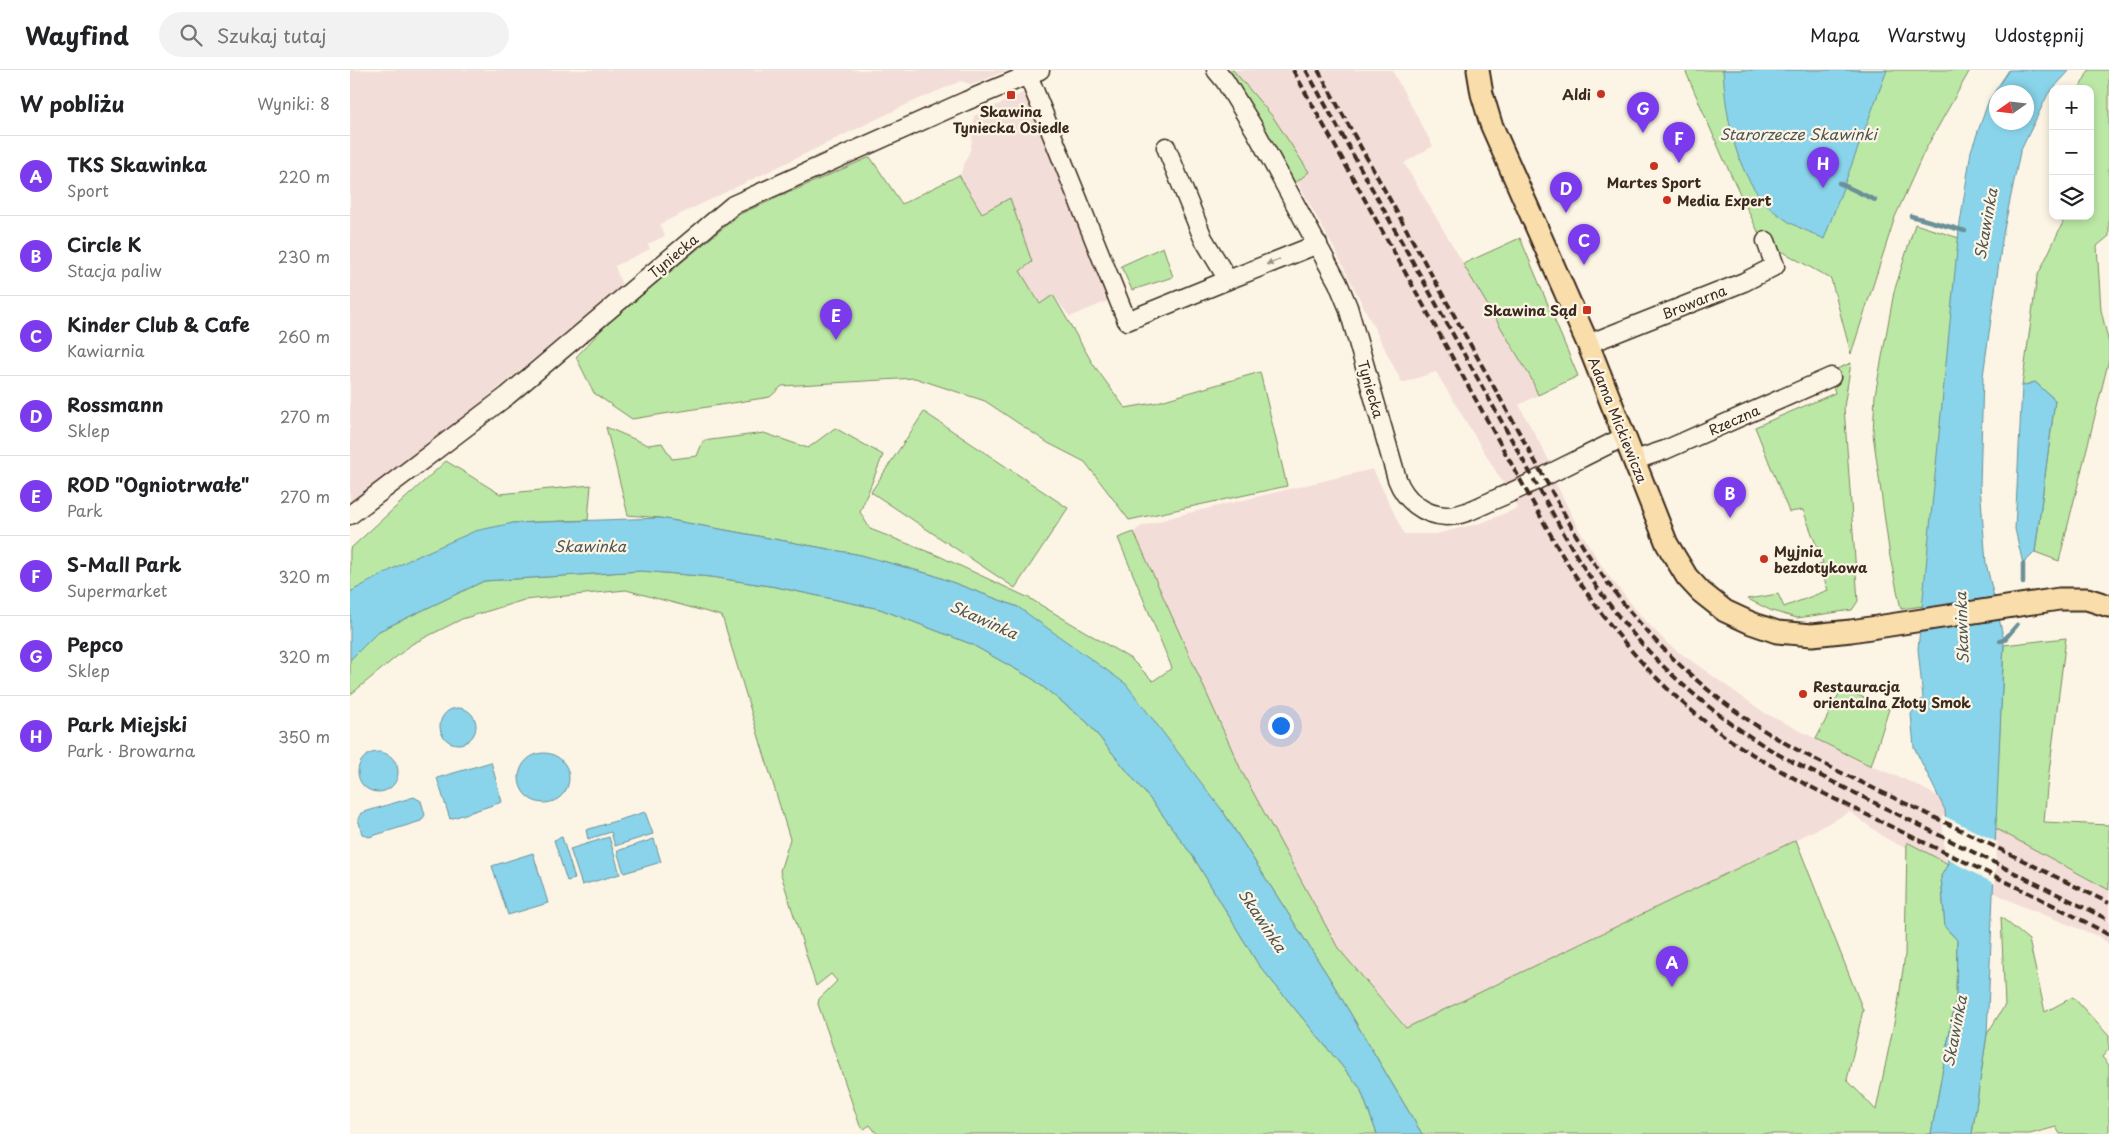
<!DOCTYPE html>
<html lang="pl">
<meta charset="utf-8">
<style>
body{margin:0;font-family:"Playpen Sans",sans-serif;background:#f2f2f2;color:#202124}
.controls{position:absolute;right:15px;top:15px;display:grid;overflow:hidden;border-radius:10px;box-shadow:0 2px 8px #0003}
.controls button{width:45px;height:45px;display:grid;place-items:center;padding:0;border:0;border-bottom:1px solid #e0e0e0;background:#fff;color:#202124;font:25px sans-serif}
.compass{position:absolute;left:1639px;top:15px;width:45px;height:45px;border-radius:50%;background:#fff;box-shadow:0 2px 8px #0003;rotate:256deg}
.you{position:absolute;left:930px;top:655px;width:18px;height:18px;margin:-12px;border:4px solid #fff;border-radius:50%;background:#1a73e8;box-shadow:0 0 0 8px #1a73e833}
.badge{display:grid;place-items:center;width:32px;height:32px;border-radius:50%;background:#7c3aed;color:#fff;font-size:16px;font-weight:700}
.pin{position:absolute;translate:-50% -41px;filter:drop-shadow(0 1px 2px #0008)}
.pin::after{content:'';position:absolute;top:26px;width:18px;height:15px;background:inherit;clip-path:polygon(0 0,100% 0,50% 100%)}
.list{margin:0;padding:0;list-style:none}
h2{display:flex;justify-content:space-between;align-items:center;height:65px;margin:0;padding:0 20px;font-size:21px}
h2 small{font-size:16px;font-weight:400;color:#757577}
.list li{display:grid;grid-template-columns:32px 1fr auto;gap:15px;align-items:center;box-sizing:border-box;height:80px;padding:0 20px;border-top:1px solid #e0e0e0}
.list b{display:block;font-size:19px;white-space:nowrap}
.list p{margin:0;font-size:16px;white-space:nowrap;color:#757577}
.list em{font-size:16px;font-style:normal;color:#757577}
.icon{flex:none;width:28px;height:28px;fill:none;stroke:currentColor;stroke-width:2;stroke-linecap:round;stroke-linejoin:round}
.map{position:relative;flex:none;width:1759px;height:1064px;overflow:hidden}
header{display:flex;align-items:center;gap:30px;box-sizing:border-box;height:70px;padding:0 25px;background:#fff;border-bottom:1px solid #e0e0e0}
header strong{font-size:24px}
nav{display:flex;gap:28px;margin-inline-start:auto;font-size:18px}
.search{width:350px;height:45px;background:#f2f2f2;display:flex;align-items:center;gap:12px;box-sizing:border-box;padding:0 18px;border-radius:28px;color:#757577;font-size:19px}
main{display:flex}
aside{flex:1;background:#fff}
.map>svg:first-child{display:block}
.built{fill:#f3ddd8}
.green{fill:#bce8a5;stroke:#7c8962}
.water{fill:#89d4ea;stroke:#6a9098;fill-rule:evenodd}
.pier{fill:#fcf5e5}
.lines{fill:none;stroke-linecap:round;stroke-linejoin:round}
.stream{stroke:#6a9098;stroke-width:4.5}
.minor-casing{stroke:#3b2a1e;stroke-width:21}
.major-casing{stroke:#3b2a1e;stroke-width:25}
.minor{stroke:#fcf5e5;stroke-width:18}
.major{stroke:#f9deab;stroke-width:21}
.rail{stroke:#3b2a1e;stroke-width:4;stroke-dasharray:8 4;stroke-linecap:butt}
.oneway{fill:#9c9082}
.poi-dot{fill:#c8321e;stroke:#fcf5e5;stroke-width:2}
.labels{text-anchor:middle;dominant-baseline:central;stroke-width:4.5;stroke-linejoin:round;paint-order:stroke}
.poi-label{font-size:14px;font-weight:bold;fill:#3b2a1e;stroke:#fcf5e5;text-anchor:start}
.street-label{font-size:14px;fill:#3b2a1e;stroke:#fcf5e5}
.water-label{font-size:15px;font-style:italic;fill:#4e5451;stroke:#fcf5e5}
</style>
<header>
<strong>Wayfind</strong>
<div class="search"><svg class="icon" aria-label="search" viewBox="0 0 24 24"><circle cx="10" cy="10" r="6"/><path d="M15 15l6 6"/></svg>Szukaj tutaj</div>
<nav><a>Mapa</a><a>Warstwy</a><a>Udostępnij</a></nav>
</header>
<main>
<aside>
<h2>W pobliżu<small>Wyniki: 8</small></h2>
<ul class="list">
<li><span class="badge">A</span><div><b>TKS Skawinka</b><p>Sport</p></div><em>220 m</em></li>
<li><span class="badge">B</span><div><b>Circle K</b><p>Stacja paliw</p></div><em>230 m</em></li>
<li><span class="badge">C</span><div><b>Kinder Club &amp; Cafe</b><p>Kawiarnia</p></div><em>260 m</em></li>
<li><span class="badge">D</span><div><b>Rossmann</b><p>Sklep</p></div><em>270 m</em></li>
<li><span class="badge">E</span><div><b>ROD &quot;Ogniotrwałe&quot;</b><p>Park</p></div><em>270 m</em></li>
<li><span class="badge">F</span><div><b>S-Mall Park</b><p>Supermarket</p></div><em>320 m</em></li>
<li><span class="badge">G</span><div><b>Pepco</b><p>Sklep</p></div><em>320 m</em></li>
<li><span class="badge">H</span><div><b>Park Miejski</b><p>Park · Browarna</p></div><em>350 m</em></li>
</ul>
</aside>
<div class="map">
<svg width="1759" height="1064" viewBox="0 0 1759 1064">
<rect width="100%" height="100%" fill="#fcf5e5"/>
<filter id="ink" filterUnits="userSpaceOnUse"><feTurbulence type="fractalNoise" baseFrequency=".02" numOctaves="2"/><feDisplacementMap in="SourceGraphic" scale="10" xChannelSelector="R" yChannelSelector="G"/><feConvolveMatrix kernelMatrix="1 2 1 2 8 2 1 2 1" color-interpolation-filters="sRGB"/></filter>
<g filter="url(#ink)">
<g class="built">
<path d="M0 0H658L622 15 611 11 558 34 310 154 315 166 298 174 300 179 265 196 272 215 121 341 0 433Z"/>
<path d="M880 0H1042L1083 76 1054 93 1181 308 1188 325 1169 335 1208 407 1204 410 1229 459 1255 501 1291 546 1319 575 1415 643 1507 690 1563 713 1759 820V874L1750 867 1669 835 1537 769 1500 742 1446 770 1057 958 988 878 892 702 784 462 790 457 826 446 1023 399 1054 464H1086L1131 453 1168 438 1086 302 1052 313 986 182 893 14Z"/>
<path d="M675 22 760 230 720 247 703 225 691 234 669 201 660 129 632 143 610 105 621 77 624 46Z"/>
</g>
<g class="green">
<path d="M875 0H883L923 47 959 102 944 114 897 29Z"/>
<path d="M1335 0H1620L1574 82 1545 147 1501 284 1481 209 1412 170 1374 90Z"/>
<path d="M1739 0H1759V166L1747 176 1751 240 1759 274V289L1709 491 1685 482 1705 330 1685 312 1672 316 1687 207 1716 146H1740V19H1729Z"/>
<path d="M520 87 552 134 609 105 632 143 660 128 682 192 670 201 690 234 703 225 743 294 775 338 804 333 910 302 937 416 779 450 735 392 698 373 635 331 565 308 432 316 420 327 282 349 244 323 226 287 258 253 390 144Z"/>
<path d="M1565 154 1609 168 1573 536 1551 539 1540 487 1523 364 1525 325 1544 222Z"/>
<path d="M1170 168 1228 306 1188 325 1181 308 1113 194Z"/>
<path d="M813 177 823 207 782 220 771 196Z"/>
<path d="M1501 293 1494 337 1508 531 1502 540 1447 548 1422 541 1398 529 1428 524 1434 537 1478 520 1469 494 1473 493 1453 440 1439 442 1405 357 1485 323 1482 312 1484 300Z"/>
<path d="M574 342 718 438 665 518 521 422Z"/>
<path d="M256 357 298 375 312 373 322 389 347 386 353 371 414 363 458 378 485 358 533 385 510 442 520 459 589 486 679 528 781 589 803 611 822 598 768 468 784 462 892 702 988 878 1056 958 1446 770 1513 940 1497 1010 1526 1040 1548 934 1555 885 1557 772 1598 794 1591 807 1595 857 1607 870 1606 927 1581 1064H1072L980 909 872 740 668 537 583 505 511 485 310 448 278 445Z"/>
<path d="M96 391 150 424 241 415 238 450 163 453 0 522V479Z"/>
<path d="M291 501 361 507 426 517 530 539 621 574 683 609 737 652 809 740 844 788 908 894 1010 1018 1027 1064H527L520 1055 514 1059 510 1056 468 934 469 929 487 911 481 904 466 916 430 801 440 769 372 546 276 520 174 530 112 549 62 574 0 625V590L29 561 134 511Z"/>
<path d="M1716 568 1697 718 1694 752 1759 755V820L1645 758 1654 575Z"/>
<path d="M1492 618 1539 639 1521 696 1466 669Z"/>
<path d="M1651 847 1679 870 1695 942 1723 927 1759 966V979L1752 987 1759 995V1064H1710L1706 1057 1680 1064H1622L1637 964 1655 935Z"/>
</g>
<g class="water">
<path d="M1373 0H1537L1474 169C1461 162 1445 157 1433 148 1387 118 1376 51 1373 0Z"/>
<path d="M1659 0H1720L1698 24 1670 82 1653 164 1633 306 1630 416 1636 493 1654 570 1637 964 1622 1064H1581L1606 927 1607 870 1595 857 1591 806 1598 794 1595 740 1564 677 1561 644 1573 628 1568 579 1609 160 1621 81 1639 30ZM1646 22H1676V52H1646Z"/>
<path d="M1685 312 1705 330 1685 482 1673 494 1665 459 1672 316Z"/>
<path d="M310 448 511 485 583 505 668 537 776 614 872 740 980 909 1072 1064H1027L1010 1018 908 894 844 788 809 740 737 652 683 609 621 574 530 539 426 517 361 507 291 501 134 511 29 561 0 590V522L59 490 125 461 163 453Z"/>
<circle cx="108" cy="656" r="18"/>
<circle cx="28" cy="702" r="20"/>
<circle cx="194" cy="708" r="25"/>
<path d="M141 692 152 732 100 749 87 708Z"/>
<path d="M64 727 71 731 75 745 71 751 19 767 12 764 8 749 11 743Z"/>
<path d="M295 742 303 764 265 776 261 762 238 769 236 760Z"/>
<path d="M212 767 225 809 217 811 204 770Z"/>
<path d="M259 767 270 804 232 815 220 779Z"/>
<path d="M304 769 311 792 274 803 267 781Z"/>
<path d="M183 783 198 833 158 845 142 796Z"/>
</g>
<path class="pier" d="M1592 745 1647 772 1645 814 1595 788Z"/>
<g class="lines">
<g class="stream">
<path d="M1489 113 1525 130"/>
<path d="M1561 146 1615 161"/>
<path d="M1673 494V513"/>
<path d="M1650 571 1654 570 1667 555"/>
</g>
<defs>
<g id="minor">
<path d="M866 0 875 11 905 60 988 213 998 237 1047 409C1055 430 1073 445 1096 446 1113 446 1130 436 1146 429 1190 410 1232 387 1276 366"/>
<path d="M678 5 777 251 878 210 853 168 816 77"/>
<path d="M878 210 968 174"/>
<path d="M1238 274 1394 212 1425 196 1416 171"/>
<path d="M1285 390 1315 380 1481 307"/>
<path d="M0 445 157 326 383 135 616 31 690 0"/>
</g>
<path id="major" d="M1128 0 1132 24 1141 54 1238 274 1317 474 1337 507 1351 522 1375 541 1401 553 1427 562 1462 565 1501 561 1709 529H1737L1759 536"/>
</defs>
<use href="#minor" class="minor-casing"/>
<use href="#major" class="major-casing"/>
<use href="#minor" class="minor"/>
<use href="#major" class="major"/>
<g class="rail">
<path d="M943 0 1208 478C1246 541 1290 598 1347 645 1393 683 1446 710 1499 736 1585 779 1675 818 1759 865"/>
<path d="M956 0 1223 480C1275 568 1345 636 1433 687L1759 850"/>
<path d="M968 0 1226 465C1275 547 1341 616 1423 666 1468 693 1517 715 1565 738 1630 769 1694 801 1759 833"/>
</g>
</g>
<defs><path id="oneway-solid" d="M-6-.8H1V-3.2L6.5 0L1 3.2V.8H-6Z" transform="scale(1.25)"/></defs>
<use class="oneway" href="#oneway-solid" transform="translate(923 192) rotate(158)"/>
</g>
<g class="poi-dot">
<circle cx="1251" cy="24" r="5"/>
<rect x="656" y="20" width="10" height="10" rx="2.5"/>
<circle cx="1304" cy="96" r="5"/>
<circle cx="1317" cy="130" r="5"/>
<rect x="1232" y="235" width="10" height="10" rx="2.5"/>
<circle cx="1414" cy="489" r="5"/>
<circle cx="1453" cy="624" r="5"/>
</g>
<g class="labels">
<g class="poi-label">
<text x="1241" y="24" text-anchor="end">Aldi</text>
<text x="661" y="41" text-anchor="middle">Skawina<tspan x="661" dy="16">Tyniecka Osiedle</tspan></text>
<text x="1304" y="112" text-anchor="middle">Martes Sport</text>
<text x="1327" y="130">Media Expert</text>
<text x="1227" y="240" text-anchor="end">Skawina Sąd</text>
<text x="1424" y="481">Myjnia<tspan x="1424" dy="16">bezdotykowa</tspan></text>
<text x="1463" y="616">Restauracja<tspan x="1463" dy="16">orientalna Złoty Smok</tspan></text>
</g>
<g class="street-label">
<text transform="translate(323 186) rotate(-40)">Tyniecka</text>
<text transform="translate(1344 232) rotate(-22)">Browarna</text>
<text transform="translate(1021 319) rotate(74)">Tyniecka</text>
<text transform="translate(1268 350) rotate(68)">Adama Mickiewicza</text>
<text transform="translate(1384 350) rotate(-24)">Rzeczna</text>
</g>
<g class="water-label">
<text x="1448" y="63">Starorzecze Skawinki</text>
<text transform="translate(1635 154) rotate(-80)">Skawinka</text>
<text x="240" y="475">Skawinka</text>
<text transform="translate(634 549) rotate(24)">Skawinka</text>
<text transform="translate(1611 558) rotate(-92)">Skawinka</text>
<text transform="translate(913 850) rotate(56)">Skawinka</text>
<text transform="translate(1604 961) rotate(-79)">Skawinka</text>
</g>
</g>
</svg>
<div class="controls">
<button>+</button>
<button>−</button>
<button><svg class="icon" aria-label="layers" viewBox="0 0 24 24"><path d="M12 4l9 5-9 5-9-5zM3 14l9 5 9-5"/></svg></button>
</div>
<svg class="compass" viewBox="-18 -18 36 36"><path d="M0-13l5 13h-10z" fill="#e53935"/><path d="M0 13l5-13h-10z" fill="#757577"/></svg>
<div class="you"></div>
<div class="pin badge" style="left:1322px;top:917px">A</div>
<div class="pin badge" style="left:1380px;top:448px">B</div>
<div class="pin badge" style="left:1234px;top:195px">C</div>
<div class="pin badge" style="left:1216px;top:143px">D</div>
<div class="pin badge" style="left:486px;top:270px">E</div>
<div class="pin badge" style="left:1329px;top:93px">F</div>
<div class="pin badge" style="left:1293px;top:63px">G</div>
<div class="pin badge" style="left:1473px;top:118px">H</div>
</div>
</main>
